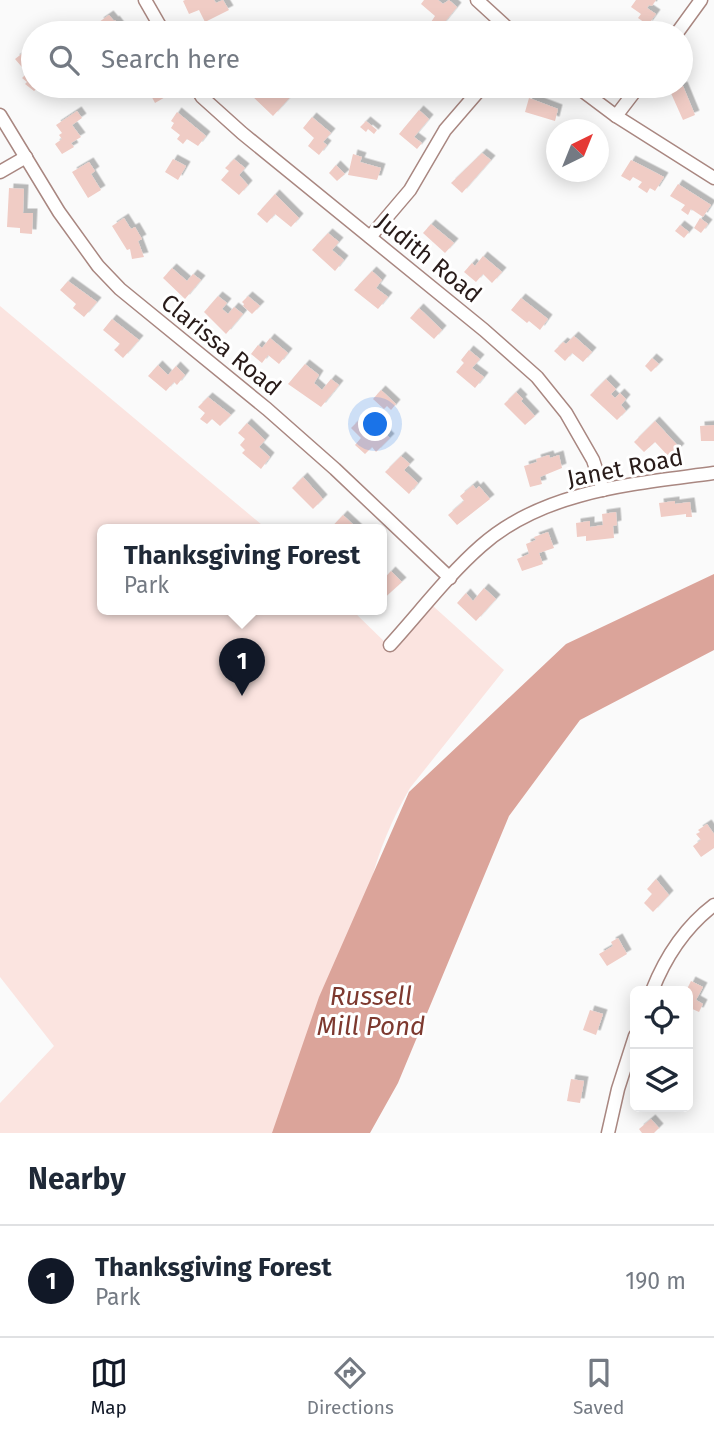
<!DOCTYPE html>
<style>
body{margin:0;font-family:"Fira Sans",sans-serif;background:#f6f6f7;color:#1f2937}
.controls{position:absolute;right:21px;bottom:21px;display:grid;overflow:hidden;border-radius:10px;box-shadow:0 4px 18px #0003}
.controls button{width:63px;height:63px;display:grid;place-items:center;padding:0;border:0;border-bottom:2px solid #e0e1e3;background:#fff;color:#1f2937;font:35px sans-serif}
.compass{position:absolute;left:546px;top:119px;width:63px;height:63px;border-radius:50%;background:#fff;box-shadow:0 4px 18px #0003;rotate:43deg}
.you{position:absolute;left:376px;top:425px;width:24px;height:24px;margin:-18px;border:5px solid #fff;border-radius:50%;background:#1a73e8;box-shadow:0 0 0 10px #1a73e833}
.badge{display:grid;place-items:center;width:46px;height:46px;border-radius:50%;background:#111827;color:#fff;font-size:23px;font-weight:700}
.pin{position:absolute;translate:-50% -58px;filter:drop-shadow(0 2px 4px #0008)}
.pin::after{content:'';position:absolute;top:37px;width:24px;height:21px;background:inherit;clip-path:polygon(0 0,100% 0,50% 100%)}
.popup{position:absolute;left:97px;top:524px;width:290px;height:91px;box-sizing:border-box;display:grid;place-content:center;border-radius:10px;background:#fff;filter:drop-shadow(0 2px 5px #0005);font-size:23px;white-space:nowrap;color:#747a83}
.popup b{font-size:26px;color:#1f2937}
.popup::after{content:'';position:absolute;left:50%;top:100%;margin-left:-14px;border:14px solid transparent;border-top-color:#fff}
.list{margin:0;padding:0;list-style:none}
h2{display:flex;justify-content:space-between;align-items:center;height:91px;margin:0;padding:0 28px;font-size:30px}
h2 small{font-size:23px;font-weight:400;color:#747a83}
.list li{display:grid;grid-template-columns:46px 1fr auto;gap:21px;align-items:center;box-sizing:border-box;height:112px;padding:0 28px;border-top:2px solid #e0e1e3}
.list b{display:block;font-size:26px;white-space:nowrap}
.list p{margin:0;font-size:23px;white-space:nowrap;color:#747a83}
.list em{font-size:23px;font-style:normal;color:#747a83}
.icon{flex:none;width:38px;height:38px;fill:none;stroke:currentColor;stroke-width:2;stroke-linecap:round;stroke-linejoin:round}
.map{position:relative;flex:none;width:714px;height:1133px;overflow:hidden}
.search{position:absolute;background:#fff;box-shadow:0 4px 18px #0003;left:21px;right:21px;top:21px;height:77px;display:flex;align-items:center;gap:18px;box-sizing:border-box;padding:0 24px;border-radius:38px;color:#747a83;font-size:26px}
.sheet{height:203px;background:#fff}
nav{display:flex;justify-content:space-around;align-items:center;box-sizing:border-box;height:98px;border-top:2px solid #e0e1e3;background:#fff;font-size:19px;color:#747a83}
nav a{display:grid;justify-items:center;gap:4px}
nav .on{color:#111827}
.map>svg:first-child{display:block}
.green{fill:#fbe4e0}
.water{fill:#dba49a}
.building{fill:#f0ccc5;filter:url(#shadow)}
.lines{fill:none;stroke-linecap:round;stroke-linejoin:round}
.minor-casing{stroke:#a98781;stroke-width:15}
.minor{stroke:#fff;stroke-width:12}
.labels{text-anchor:middle;dominant-baseline:central;stroke-width:6;stroke-linejoin:round;paint-order:stroke}
.street-label{font-size:24px;fill:#281b19;stroke:#fff}
.water-label{font-size:26px;font-style:italic;fill:#7d392f;stroke:#fff}
</style>
<div class="map">
<svg width="714" height="1133" viewBox="0 0 714 1133">
<defs>
<filter id="shadow"><feDropShadow dx="4.5" dy="-4.5" stdDeviation="0" flood-color="#0004"/></filter>
</defs>
<rect width="100%" height="100%" fill="#fafafa"/>
<path class="green" d="M0 306 268 530H102V610H352L392 649 433 606 504 670 410 788C392 819 378 852 370 886L280 1133H0V1103L54 1046 0 977Z"/>
<path class="water" d="M714 574V650L580 720 509 816 398 1083 370 1133H272L319 997 409 792 566 644Z"/>
<g class="building">
<path d="M185 0H214L216 3 223 0 229 10 205 22 199 10 189 14 183 1Z"/>
<path d="M424 0H438L443 4 449 0 457 7 439 29 431 22 435 16 421 4Z"/>
<path d="M636 0H656L652 6 649 5 647 8 656 14 648 25 638 18 641 14 631 7Z"/>
<path d="M109 15 114 21 115 20 125 33H107L99 22Z"/>
<path d="M24 52 33 63V86H40L34 91 25 84 27 82 22 78 27 73 15 59Z"/>
<path d="M146 86H161L167 96 155 103Z"/>
<path d="M259 86 274 96 283 86H286L294 93 273 116 251 95Z"/>
<path d="M683 86 695 115 683 120 670 91Z"/>
<path d="M529 98 558 109 555 121 525 112Z"/>
<path d="M419 110 429 119 414 137 422 143 417 149 399 134Z"/>
<path d="M77 111 82 118 72 125 81 137 71 143 74 147 62 154 55 144 62 139 59 135 62 133 56 125Z"/>
<path d="M177 112 206 136 198 146 187 139 183 144 177 139 180 135 171 128 174 123 171 121Z"/>
<path d="M312 117 331 133 323 142 327 145 319 155 308 146 314 138 303 128Z"/>
<path d="M366 121 377 130 374 134 368 129 366 132 360 127Z"/>
<path d="M482 153 491 160 462 193 451 183Z"/>
<path d="M353 154 362 157 360 162 381 168 377 180 348 175Z"/>
<path d="M173 159 186 166 178 180 165 172Z"/>
<path d="M234 159 245 168 239 175 248 185 239 195 221 180 229 171 225 168Z"/>
<path d="M631 160 664 177 655 191 650 188 647 193 638 187 642 182 633 177 630 181 621 176Z"/>
<path d="M89 162 95 171 91 174 101 190 88 198 72 172Z"/>
<path d="M336 165 345 174 337 181 329 173Z"/>
<path d="M678 184 711 205 703 217 691 209 688 215 681 210 685 205 670 196Z"/>
<path d="M9 188 24 189 23 213H33L32 234 20 233V228L7 227Z"/>
<path d="M275 194 299 218 291 227 275 214 267 223 257 214Z"/>
<path d="M124 218 131 229 135 227 142 239 138 241 144 257 132 259 130 249 127 250 112 226Z"/>
<path d="M700 218 708 224 701 233 694 228Z"/>
<path d="M431 224 454 243 445 253 423 233Z"/>
<path d="M680 225 689 232 684 238 675 231Z"/>
<path d="M328 233 339 242 332 250 344 260 335 271 312 250Z"/>
<path d="M483 256 502 272 492 283 483 274 476 282 464 272 472 263 475 266Z"/>
<path d="M172 268 187 281 193 274 201 280 185 299 163 278Z"/>
<path d="M372 271 382 280 376 288 388 297 378 309 354 290Z"/>
<path d="M68 281 97 302 84 317 73 308 76 304 60 290Z"/>
<path d="M218 296 227 303 222 309 228 314 234 307 243 314 226 334 204 312Z"/>
<path d="M248 296 260 306 252 314 243 306 244 304 242 302Z"/>
<path d="M521 298 548 319 540 330 529 321 527 323 511 310Z"/>
<path d="M419 308 442 330 434 339 410 318Z"/>
<path d="M112 319 139 340 123 358 114 350 120 344 103 330Z"/>
<path d="M574 336 592 352 583 362 572 353 565 361 554 351 563 342 566 344Z"/>
<path d="M270 338 288 353 279 364 268 355 262 363 251 354 258 345 262 348Z"/>
<path d="M469 350 480 359 472 368 484 377 475 388 456 372 464 363 461 360Z"/>
<path d="M652 358 659 364 651 372 645 366Z"/>
<path d="M305 364 319 375 314 383 322 390 331 379 339 385 321 407 288 384Z"/>
<path d="M158 365 168 375 176 366 185 375 177 385 174 382 166 391 148 376Z"/>
<path d="M606 379 616 389 611 394 615 398 620 393 626 399 621 405 626 411 617 420 590 395Z"/>
<path d="M381 390 396 404 391 410 387 406 384 409 373 399Z"/>
<path d="M516 392 523 399 521 401 535 416 525 425 504 404Z"/>
<path d="M208 397 231 415 220 426 212 419 207 424 200 419 205 413 198 407Z"/>
<path d="M362 417 377 432 381 429 390 438 376 452 372 447 365 454 355 445 361 438 351 428Z"/>
<path d="M655 421 680 448 670 458 655 442 644 452 634 442Z"/>
<path d="M247 423 265 440 259 447 270 457 261 469 242 453 245 450 240 445 245 439 238 433Z"/>
<path d="M714 425V441H701L700 426Z"/>
<path d="M549 455 550 458 559 455 562 468 540 477 542 484 530 487 524 466 537 462 536 459Z"/>
<path d="M401 456 410 464 404 470 418 483 409 494 385 472Z"/>
<path d="M303 477 323 499 313 509 292 488Z"/>
<path d="M473 485 476 489 479 486 490 499 457 525 448 515 464 501 460 496Z"/>
<path d="M675 501V504L690 502 692 517H686V514L661 517 659 503Z"/>
<path d="M616 512 617 525 613 526 614 538 586 541V536L577 537 576 523 590 521V527L603 525 602 514Z"/>
<path d="M343 515 359 530H329Z"/>
<path d="M548 532 554 548 539 553 543 564 522 571 517 559 529 554 526 544 536 540 534 537Z"/>
<path d="M391 571 402 582 382 600V581Z"/>
<path d="M484 588 496 599 476 621 457 603 466 593 473 601Z"/>
<path d="M707 824 714 834V848L701 857 693 846 701 840 696 834 700 832 698 830Z"/>
<path d="M656 879 669 895 653 912 644 903 652 894 647 889Z"/>
<path d="M618 938 627 954 607 966 599 954 613 946 611 942Z"/>
<path d="M691 981 703 987 696 1000 703 1004 699 1012 688 1007V991H686Z"/>
<path d="M590 1010 603 1014 596 1035 583 1030Z"/>
<path d="M571 1079 584 1081 580 1103 567 1101Z"/>
<path d="M651 1119 659 1128 654 1133H642L639 1129Z"/>
</g>
<g class="lines">
<defs>
<g id="minor">
<path d="M145 0 164 33"/>
<path d="M477 0 513 33"/>
<path d="M677 33 701 0"/>
<path d="M195 86 202 97 242 133 484 330 537 377 566 413 593 460 603 490"/>
<path d="M576 86 616 116 714 178"/>
<path d="M0 115 59 212 98 266 120 289 267 409 335 469 450 578"/>
<path d="M616 116 639 86"/>
<path d="M0 172 26 157"/>
<path d="M370 237 410 190 445 130 483 86"/>
<path d="M390 645C420 612 448 575 481 546 544 490 634 484 714 473"/>
<path d="M652 991C665 958 685 927 714 905"/>
<path d="M608 1133 618 1089 635 1036"/>
</g>
</defs>
<use href="#minor" class="minor-casing"/>
<use href="#minor" class="minor"/>
</g>
<g class="labels">
<g class="street-label">
<text transform="translate(429 258) rotate(39)">Judith Road</text>
<text transform="translate(221 345) rotate(39)">Clarissa Road</text>
<text transform="translate(625 468) rotate(-11)">Janet Road</text>
</g>
<g class="water-label">
<text x="371" y="996">Russell<tspan x="371" dy="30">Mill Pond</tspan></text>
</g>
</g>
</svg>
<div class="controls">
<button><svg class="icon" aria-label="locate" viewBox="0 0 24 24"><circle cx="12" cy="12" r="6"/><path d="M12 2v4M12 18v4M2 12h4M18 12h4"/></svg></button>
<button><svg class="icon" aria-label="layers" viewBox="0 0 24 24"><path d="M12 4l9 5-9 5-9-5zM3 14l9 5 9-5"/></svg></button>
</div>
<svg class="compass" viewBox="-18 -18 36 36"><path d="M0-13l5 13h-10z" fill="#e53935"/><path d="M0 13l5-13h-10z" fill="#747a83"/></svg>
<div class="you"></div>
<div class="pin badge" style="left:242px;top:696px">1</div>
<div class="popup"><b>Thanksgiving Forest</b>Park</div>
<div class="search"><svg class="icon" aria-label="search" viewBox="0 0 24 24"><circle cx="10" cy="10" r="6"/><path d="M15 15l6 6"/></svg>Search here</div>
</div>
<section class="sheet">
<h2>Nearby<small></small></h2>
<ul class="list">
<li><span class="badge">1</span><div><b>Thanksgiving Forest</b><p>Park</p></div><em>190 m</em></li>
</ul>
</section>
<nav>
<a class="on"><svg class="icon" aria-label="map" viewBox="0 0 24 24"><path d="M3 6l6-2 6 2 6-2v14l-6 2-6-2-6 2zM9 4v14M15 6v14"/></svg>Map</a>
<a><svg class="icon" aria-label="directions" viewBox="0 0 24 24"><path d="M12 3l9 9-9 9-9-9zM9 14v-3h6M13 9l2 2-2 2"/></svg>Directions</a>
<a><svg class="icon" aria-label="saved" viewBox="0 0 24 24"><path d="M7 4h10v16l-5-4-5 4z"/></svg>Saved</a>
</nav>
